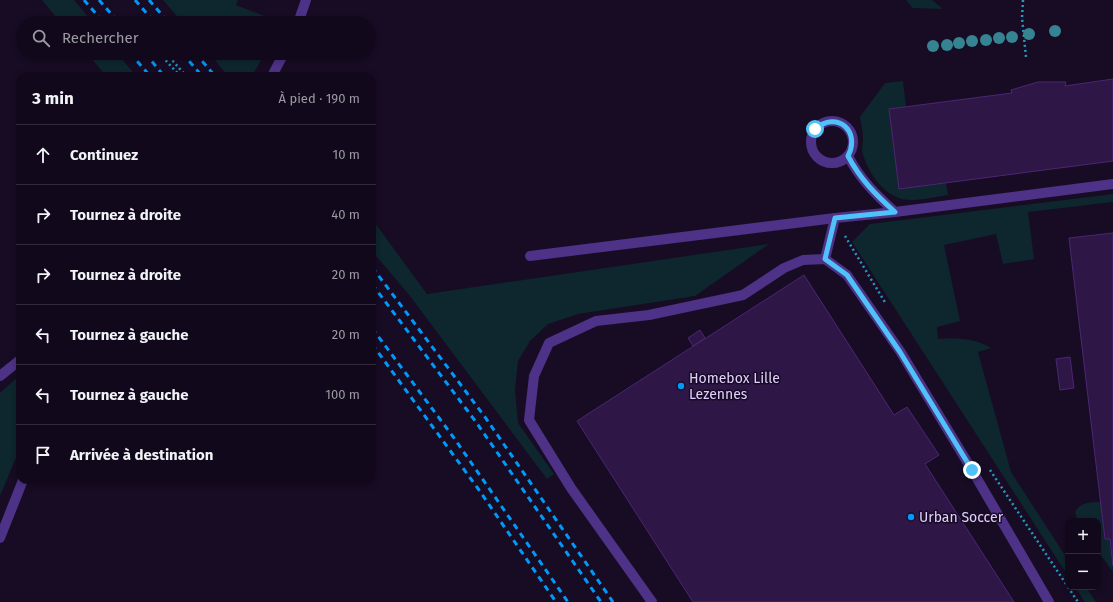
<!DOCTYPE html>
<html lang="fr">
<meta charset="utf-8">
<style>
body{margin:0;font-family:"Fira Sans",sans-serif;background:#1a1224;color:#f1f3f6}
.controls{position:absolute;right:12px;bottom:12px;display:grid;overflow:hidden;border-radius:8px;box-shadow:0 2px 6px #0003}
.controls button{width:36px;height:36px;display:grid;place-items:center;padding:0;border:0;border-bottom:1px solid #302a3a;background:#11091b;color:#f1f3f6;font:20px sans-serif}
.stop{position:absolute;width:12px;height:12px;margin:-9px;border:3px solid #4fc3f7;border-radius:50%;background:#fff}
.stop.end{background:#4fc3f7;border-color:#fff;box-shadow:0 1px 4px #0008}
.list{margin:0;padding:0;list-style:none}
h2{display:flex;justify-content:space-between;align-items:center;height:52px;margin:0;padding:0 16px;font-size:17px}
h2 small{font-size:13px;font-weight:400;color:#9c9aa3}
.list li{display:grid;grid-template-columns:26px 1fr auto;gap:12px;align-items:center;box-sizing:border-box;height:60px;padding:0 16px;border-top:1px solid #302a3a}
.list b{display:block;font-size:15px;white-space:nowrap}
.list em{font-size:13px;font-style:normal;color:#9c9aa3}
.icon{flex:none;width:22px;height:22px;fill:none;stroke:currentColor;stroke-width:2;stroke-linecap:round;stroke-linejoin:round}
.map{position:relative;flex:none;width:1113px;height:602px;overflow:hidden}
.search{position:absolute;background:#11091b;box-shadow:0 2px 6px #0003;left:16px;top:16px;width:360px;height:44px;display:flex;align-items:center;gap:10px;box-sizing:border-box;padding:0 14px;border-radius:22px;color:#9c9aa3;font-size:15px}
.panel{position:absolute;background:#11091b;box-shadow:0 2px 6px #0003;left:16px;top:72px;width:360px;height:412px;border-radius:12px}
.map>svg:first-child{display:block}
.green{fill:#0e262e}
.building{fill:#2e1646;stroke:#4c2675}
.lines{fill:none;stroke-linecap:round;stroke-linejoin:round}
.path{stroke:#239bbe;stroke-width:2.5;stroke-dasharray:2 3;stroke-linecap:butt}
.minor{stroke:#4e3287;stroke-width:10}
.rail{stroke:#0099f9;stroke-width:3;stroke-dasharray:6 5;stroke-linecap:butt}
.tree{fill:#368391}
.route{stroke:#4fc3f7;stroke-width:5}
.poi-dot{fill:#0099f9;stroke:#170c24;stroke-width:1.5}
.labels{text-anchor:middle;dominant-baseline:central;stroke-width:3;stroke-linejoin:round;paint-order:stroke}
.poi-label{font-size:14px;fill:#e2ceff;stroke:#170c24;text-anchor:start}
</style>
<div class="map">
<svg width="1113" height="602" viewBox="0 0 1113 602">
<rect width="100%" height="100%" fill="#170c24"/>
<g class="green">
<path d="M42 0H74L93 23H61Z"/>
<path d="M163 0H238L236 5 280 22 183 23Z"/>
<path d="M906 0H932L943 9 913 8Z"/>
<path d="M87 53H117L136 76H106Z"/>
<path d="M209 53H265L252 76H228Z"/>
<path d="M903 81 906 107 889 109 899 188 946 183 948 195C933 197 914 203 899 198 880 191 867 170 862 151 862 147 863 143 863 139 863 131 861 124 860 117L885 83Z"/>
<path d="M1113 194V202L1028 212 1034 259 1003 264 996 234 944 245 960 321 937 327 938 339C958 338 974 338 991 348L978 352 1011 472 1068 560V576L852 242 870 224Z"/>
<path d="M372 219 427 294 769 244 695 296 578 314 548 324 530 341 518 361 515 390 518 423 554 474 547 479 410 296 372 251Z"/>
<path d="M20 375V448L0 496V393Z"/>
<path d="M1101 502 1105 539H1110L1113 572 1098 551V521H1078L1075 512C1081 502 1090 502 1101 502Z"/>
<path d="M1075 587H1086L1096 602H1085Z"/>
</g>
<g class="building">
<path d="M1113 79V161L899 189 889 109 1012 93 1011 90 1038 82H1066L1065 86Z"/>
<path d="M1113 233V566L1110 539H1105L1069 238Z"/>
<path d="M804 275 894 415 907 407 939 455 925 464 1014 602H693L577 421Z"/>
<path d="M700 330 705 338 693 346 688 338Z"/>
<path d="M1070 357 1074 388 1060 390 1056 359Z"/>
</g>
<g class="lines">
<g class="path">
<path d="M1023 0 1022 18 1026 57"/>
<path d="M159 53 180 76"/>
<path d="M166 53 186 76"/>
<path d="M845 236 886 304"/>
<path d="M990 470 1068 587"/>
<path d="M1068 587 1078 602"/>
</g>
<g class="minor">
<path d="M298 23 306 0"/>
<path d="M272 76 284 53"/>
<circle cx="832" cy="142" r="21"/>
<path d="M848 156C860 179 876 195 895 212L1113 184"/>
<path d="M530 256 835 218"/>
<path d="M825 259 835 218 895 212"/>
<path d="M0 376 20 360"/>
<path d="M0 538 23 480"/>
<path d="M652 602 571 488 529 420 534 376 549 343 596 321 649 315 743 295 784 268 803 260 825 259 847 275 900 351 972 470 1049 602"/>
</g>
<g class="rail">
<path d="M84 0 104 23"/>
<path d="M99 0 119 23"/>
<path d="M135 0 155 23"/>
<path d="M149 0 169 23"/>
<path d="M130 53 150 76"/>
<path d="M145 53 164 76"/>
<path d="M182 53 202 76"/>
<path d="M195 53 215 76"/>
<path d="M372 267 485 417 613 602"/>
<path d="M372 284 476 422 601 602"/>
<path d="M372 328 454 438 568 602"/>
<path d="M372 344 479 490 556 602"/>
</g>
</g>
<g class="tree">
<circle cx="1055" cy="31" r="6"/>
<circle cx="1029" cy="34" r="6"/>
<circle cx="1012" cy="37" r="6"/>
<circle cx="999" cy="38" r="6"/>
<circle cx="986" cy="40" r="6"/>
<circle cx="972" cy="41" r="6"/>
<circle cx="959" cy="43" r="6"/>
<circle cx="947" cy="45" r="6"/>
<circle cx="933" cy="46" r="6"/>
</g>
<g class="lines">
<path class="route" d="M815 129C837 110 861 131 848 156 860 179 876 195 895 212L835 218 825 259 847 275 900 352 972 470"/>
</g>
<g class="poi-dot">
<circle cx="681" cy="386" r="4"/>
<circle cx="911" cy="517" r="4"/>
</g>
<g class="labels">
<g class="poi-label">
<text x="689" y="378">Homebox Lille<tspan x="689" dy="16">Lezennes</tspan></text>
<text x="919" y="517">Urban Soccer</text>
</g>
</g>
</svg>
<div class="controls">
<button>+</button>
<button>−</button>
</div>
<div class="stop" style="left:815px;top:129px"></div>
<div class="stop end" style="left:972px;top:470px"></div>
<div class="search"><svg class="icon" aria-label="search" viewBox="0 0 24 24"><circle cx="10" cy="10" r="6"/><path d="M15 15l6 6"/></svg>Rechercher</div>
<section class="panel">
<h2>3 min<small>À pied · 190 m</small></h2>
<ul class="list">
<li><svg class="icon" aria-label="ahead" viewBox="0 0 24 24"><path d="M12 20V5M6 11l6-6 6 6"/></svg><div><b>Continuez</b></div><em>10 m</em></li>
<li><svg class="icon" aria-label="right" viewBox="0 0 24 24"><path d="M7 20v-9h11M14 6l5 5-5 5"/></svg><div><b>Tournez à droite</b></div><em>40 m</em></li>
<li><svg class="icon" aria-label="right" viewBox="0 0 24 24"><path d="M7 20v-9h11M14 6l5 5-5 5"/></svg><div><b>Tournez à droite</b></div><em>20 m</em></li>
<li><svg class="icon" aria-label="left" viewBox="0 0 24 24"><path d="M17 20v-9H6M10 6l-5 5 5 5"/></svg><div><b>Tournez à gauche</b></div><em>20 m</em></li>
<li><svg class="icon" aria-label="left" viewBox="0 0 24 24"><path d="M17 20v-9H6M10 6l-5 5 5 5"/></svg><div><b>Tournez à gauche</b></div><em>100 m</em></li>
<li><svg class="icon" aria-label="arrive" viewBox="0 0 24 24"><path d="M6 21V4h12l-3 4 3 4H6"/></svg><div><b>Arrivée à destination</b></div></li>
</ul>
</section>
</div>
